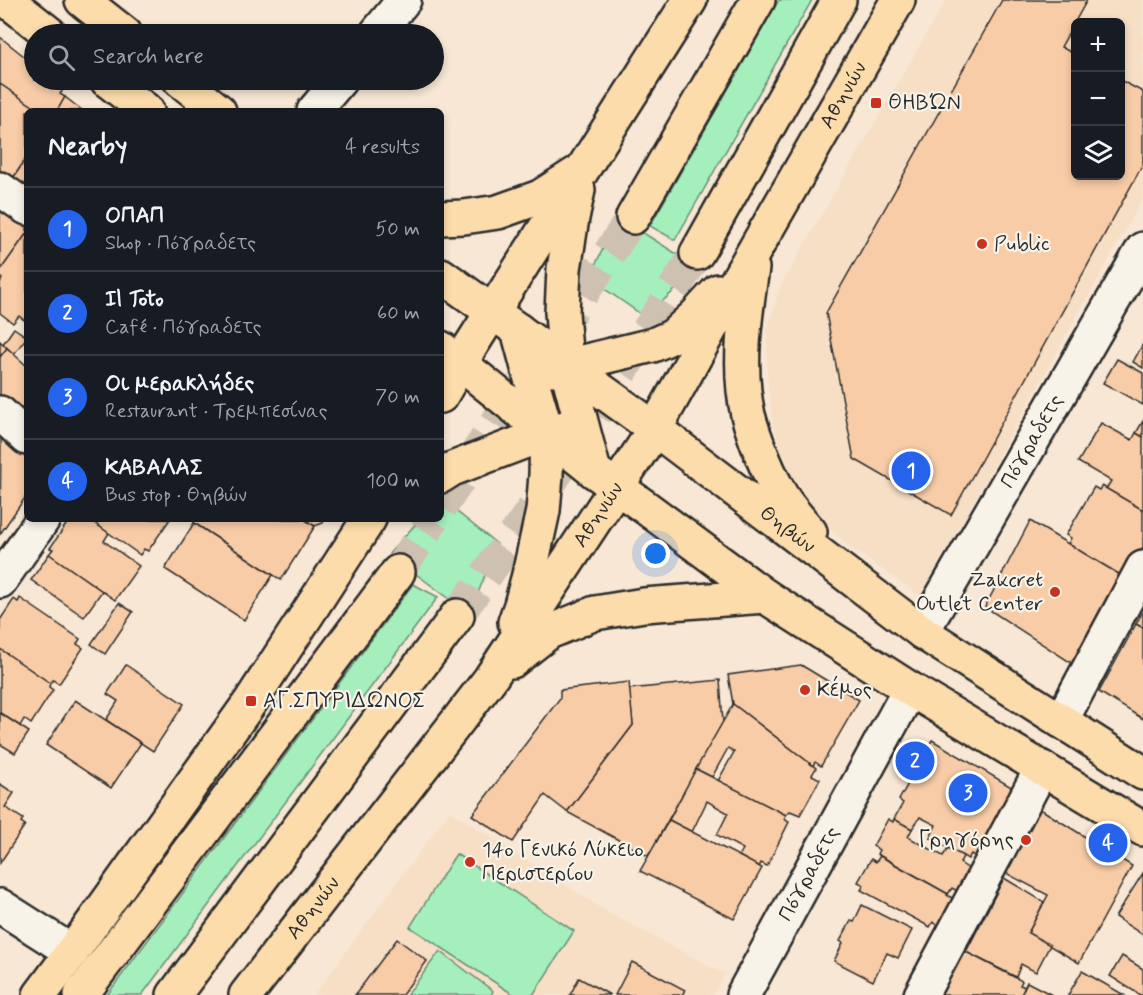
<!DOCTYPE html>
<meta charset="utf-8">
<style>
body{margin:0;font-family:Mynerve,sans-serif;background:#242831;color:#f1f3f6}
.controls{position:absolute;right:18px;top:18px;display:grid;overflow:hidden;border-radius:9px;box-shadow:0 3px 9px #0003}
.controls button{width:54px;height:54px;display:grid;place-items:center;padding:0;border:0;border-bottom:2px solid #363941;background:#171b24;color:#f1f3f6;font:30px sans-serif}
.you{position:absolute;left:656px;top:554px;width:21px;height:21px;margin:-15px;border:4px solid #fff;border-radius:50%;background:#1a73e8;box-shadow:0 0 0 9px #1a73e833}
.badge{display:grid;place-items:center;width:39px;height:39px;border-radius:50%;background:#2563eb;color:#fff;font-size:20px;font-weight:700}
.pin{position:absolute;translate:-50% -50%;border:3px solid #fff;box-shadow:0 2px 6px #0006}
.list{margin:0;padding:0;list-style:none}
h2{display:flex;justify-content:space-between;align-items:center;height:78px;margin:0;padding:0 24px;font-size:26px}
h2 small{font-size:20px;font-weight:400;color:#9ea1a6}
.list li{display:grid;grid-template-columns:39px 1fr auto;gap:18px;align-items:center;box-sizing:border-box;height:84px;padding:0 24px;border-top:2px solid #363941}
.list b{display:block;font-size:22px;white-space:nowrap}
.list p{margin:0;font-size:20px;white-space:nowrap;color:#9ea1a6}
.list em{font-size:20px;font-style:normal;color:#9ea1a6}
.icon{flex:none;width:33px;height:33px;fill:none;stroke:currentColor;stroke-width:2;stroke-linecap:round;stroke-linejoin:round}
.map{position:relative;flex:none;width:1143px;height:995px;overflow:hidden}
.search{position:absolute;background:#171b24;box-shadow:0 3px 9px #0003;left:24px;top:24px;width:420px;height:66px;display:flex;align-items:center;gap:15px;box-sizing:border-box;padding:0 21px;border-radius:33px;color:#9ea1a6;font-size:22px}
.panel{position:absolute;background:#171b24;box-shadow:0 3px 9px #0003;left:24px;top:108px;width:420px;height:414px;border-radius:9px}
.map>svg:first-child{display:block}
.built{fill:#f7dfc6;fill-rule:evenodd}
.green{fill:#a5efbd;stroke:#688d74;stroke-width:1.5}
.building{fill:#f8cca7;stroke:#2b2b2b;stroke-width:1.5}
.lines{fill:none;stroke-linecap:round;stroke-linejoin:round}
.highway-tunnel{stroke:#cec1b2;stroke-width:33;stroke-dasharray:33 16;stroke-linecap:butt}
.minor-casing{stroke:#2b2b2b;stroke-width:38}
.major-casing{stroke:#2b2b2b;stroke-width:38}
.highway-casing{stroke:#2b2b2b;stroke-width:38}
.minor{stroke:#f7f3e8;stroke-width:33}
.major{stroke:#fddcac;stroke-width:33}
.highway{stroke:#fddcac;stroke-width:33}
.poi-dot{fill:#c8321e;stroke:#f7f3e8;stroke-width:2}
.labels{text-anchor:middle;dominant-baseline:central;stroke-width:4.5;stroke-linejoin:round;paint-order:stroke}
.street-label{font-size:21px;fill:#2b2b2b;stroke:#f7f3e8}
.poi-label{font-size:21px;fill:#2b2b2b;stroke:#f7f3e8;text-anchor:start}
</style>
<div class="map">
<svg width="1143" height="995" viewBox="0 0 1143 995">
<rect width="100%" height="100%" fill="#f7e7d4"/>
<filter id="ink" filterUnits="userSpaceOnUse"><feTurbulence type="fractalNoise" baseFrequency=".0167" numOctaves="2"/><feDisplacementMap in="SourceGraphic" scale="12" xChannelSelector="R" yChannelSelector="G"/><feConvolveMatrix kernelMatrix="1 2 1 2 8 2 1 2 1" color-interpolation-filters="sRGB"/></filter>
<g filter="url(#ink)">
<g class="built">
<path d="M946 0H1143V198L921 596 851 548 816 515 791 475 774 428 767 379V330L780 287ZM1076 22H1120V176H1076Z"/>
<path d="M450 811 607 912 725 974 713 995H314Z"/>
</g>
<g class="green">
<path d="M779 0H812L675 240 650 226Z"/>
<path d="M618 217 699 268 645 317 589 278Z"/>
<path d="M441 499 497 544 470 614 389 554 420 519H441Z"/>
<path d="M413 584 438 597 142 995H107Z"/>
<path d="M456 854 574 931 533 995H514L410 927Z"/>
<path d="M440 951 493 991 491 995H407Z"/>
</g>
<g class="building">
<path d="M1002 0H1087L1061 47 1076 55V176H1120V80L1143 92V164L951 515 854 459 826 313Z"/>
<path d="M0 37 34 64V80H55L65 87 60 94 65 97 57 111H40L0 84Z"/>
<path d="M0 84 40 111H27V157L10 183 0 176Z"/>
<path d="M65 97 83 111H57Z"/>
<path d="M27 157V194L10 183Z"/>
<path d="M0 205 27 224V233L0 271Z"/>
<path d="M27 233V316L24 320 19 316 13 323 0 313V283L2 279 0 277V271Z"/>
<path d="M14 328 27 337 14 354 3 344Z"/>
<path d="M0 341 7 348 0 357Z"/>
<path d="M1143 344V368L1133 362Z"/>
<path d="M7 348 27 366V424L0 399V357Z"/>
<path d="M1117 359 1143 373V405L1103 383Z"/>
<path d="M1143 421V437L1136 433Z"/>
<path d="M1101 423 1132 440 1136 433 1143 437V510L1106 489 1111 481 1078 462Z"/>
<path d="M1 435 27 452V495L0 534Z"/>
<path d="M1102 486 1143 510V547L1129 570 1122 576 1068 544 1071 538 1066 535 1094 487 1099 490Z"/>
<path d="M70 519H89L109 533 104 541 139 566 115 600 49 554 53 549 50 548Z"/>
<path d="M89 519H170L148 551 144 549 140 555Z"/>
<path d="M196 519H304L315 526 281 580 194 523Z"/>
<path d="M304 519H324L323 523 315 526Z"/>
<path d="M1030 521 1122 576 1076 666 985 607Z"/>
<path d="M194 523 273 575 244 620 165 569Z"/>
<path d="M49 554 102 591 84 617 31 580Z"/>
<path d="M20 598 80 639 77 644 83 648 59 684 53 680 50 683 0 649V620L14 599 18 602Z"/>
<path d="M119 603 133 612 105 654 91 644Z"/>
<path d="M1143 611V628L1136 624Z"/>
<path d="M1136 624 1143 628V719L1099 692Z"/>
<path d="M0 649 50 683 49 687 53 690 31 724 24 719 20 726 0 713Z"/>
<path d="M126 665 184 704 153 751 106 720 118 701 107 694Z"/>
<path d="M801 665 859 700 821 766 815 762 813 766 733 704 728 675Z"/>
<path d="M720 680 723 722 648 856 567 812 633 725 629 689Z"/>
<path d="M629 682 633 725 567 812 545 795 513 842 472 815 560 698V690Z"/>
<path d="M75 700 141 743 111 788 46 745Z"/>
<path d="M733 704 816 768 812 775 820 779 800 815 790 811 786 815 718 781 734 752 728 748 712 777 696 769Z"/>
<path d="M0 713 29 732 15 753 0 744Z"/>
<path d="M932 740 1013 788 976 857 971 854 968 859 930 838 936 825 920 817 912 829 894 819 903 803 899 800Z"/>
<path d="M696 769 786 815 784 819 789 822 767 866 761 863 759 867 739 856 743 849 717 835 728 813 707 801 692 832 669 820Z"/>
<path d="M0 784 14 793 5 807 23 819 21 822 25 825 0 863Z"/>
<path d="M1034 805 1132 866 1079 963 1028 933 1048 895 1000 870Z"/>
<path d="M888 819 893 822 894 819 912 829 908 837 943 856 948 848 963 856 960 863 969 869 957 891 952 888 948 894 877 854 879 850 873 846Z"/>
<path d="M669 820 762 868 734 919 640 871Z"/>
<path d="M880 856 948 894 947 895 954 899 939 926 933 922 930 927 861 890 864 885 858 882 871 859 876 862Z"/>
<path d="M1143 873V935L1115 917Z"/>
<path d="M1004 878 1044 902 1028 933 1050 945 1036 972 1021 964 1016 977 966 952Z"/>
<path d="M862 905 912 930 898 958 887 953 873 981 834 961 843 943 840 941 851 921 854 922Z"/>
<path d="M397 939 427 961 402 995H355Z"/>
<path d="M959 951 964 954 966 952 1022 981 1020 985 1025 987 1021 995H936Z"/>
<path d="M1122 956 1143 969V995H1140L1110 976Z"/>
<path d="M632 962 685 990 682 995H615Z"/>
<path d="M1082 971 1124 995H1068Z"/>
<path d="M579 978 610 995H570Z"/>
<path d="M1027 982 1052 995H1021Z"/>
</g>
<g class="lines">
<g class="highway-tunnel">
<path d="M555 335 633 217"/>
<path d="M441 507 524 381"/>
<path d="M398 572 433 519"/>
<path d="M457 616 540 499 697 253"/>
</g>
<defs>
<g id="minor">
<path d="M376 34 404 0"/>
<path d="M314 111 340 80"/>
<path d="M0 189 27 208"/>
<path d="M0 413 27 438"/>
<path d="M0 581 43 519"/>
<path id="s1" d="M922 632 1143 249"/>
<path d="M1061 721 1143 568"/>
<path d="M0 906 72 952"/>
<path id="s2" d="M743 995 910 689"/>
<path d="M921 995 1042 768"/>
</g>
<g id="major">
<path d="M7 0 50 34"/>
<path d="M82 0 125 34"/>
<path d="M107 80 147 111"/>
<path d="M180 80 219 111"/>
<path d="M578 190 572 218 564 269 562 312 566 365 594 471"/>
<path d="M441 218 464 217 498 212 540 197 576 174"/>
<path d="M752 268C745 316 737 367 748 415 754 437 766 468 777 488 784 503 799 519 810 532"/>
<path id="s3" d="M441 275 655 429 922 632 1143 773"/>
<path d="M441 348 594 471 645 507 765 596 910 689 1143 829"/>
<path d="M553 369 653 345 673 336 696 315 718 291"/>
<path d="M441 396 460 363 690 0"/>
<path d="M441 476 452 469 547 433 564 428"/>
<path d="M515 622 521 605 529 575 543 511 546 475 547 433 530 375 518 330"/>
<path d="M512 661 549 632 595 613 644 605 765 596"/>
<path d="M40 995 72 952 251 701 369 519"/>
<path id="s4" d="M246 995 490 679 655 429 730 293 898 0"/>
</g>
<g id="highway">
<path d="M633 217 758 0"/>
<path d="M697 253 839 0"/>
<path d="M81 995 398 572"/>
<path d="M174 995 457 616"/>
</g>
</defs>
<use href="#minor" class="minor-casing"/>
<use href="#major" class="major-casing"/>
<use href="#highway" class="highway-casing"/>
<use href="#minor" class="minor"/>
<use href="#major" class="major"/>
<use href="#highway" class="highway"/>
</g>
</g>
<g class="poi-dot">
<rect x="870" y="97" width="12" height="12" rx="3"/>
<circle cx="982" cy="244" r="6"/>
<circle cx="1055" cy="592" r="6"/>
<circle cx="805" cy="690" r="6"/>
<rect x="245" y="695" width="12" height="12" rx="3"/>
<circle cx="1026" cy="840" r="6"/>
<circle cx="470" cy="862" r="6"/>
</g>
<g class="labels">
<g class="street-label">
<text stroke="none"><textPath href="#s4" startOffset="1082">Αθηνών</textPath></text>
<text stroke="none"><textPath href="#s1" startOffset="220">Πόγραδετς</textPath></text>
<text stroke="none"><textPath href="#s4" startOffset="596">Αθηνών</textPath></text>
<text stroke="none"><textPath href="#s3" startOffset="430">Θηβών</textPath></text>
<text stroke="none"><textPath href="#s2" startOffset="138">Πόγραδετς</textPath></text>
<text stroke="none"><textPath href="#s4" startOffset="110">Αθηνών</textPath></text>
</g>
<g class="poi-label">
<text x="888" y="103">ΘΗΒΏΝ</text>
<text x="994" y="244">Public</text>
<text x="1043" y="580" text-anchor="end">Zakcret<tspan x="1043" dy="24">Outlet Center</tspan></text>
<text x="817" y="690">Κέμος</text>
<text x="263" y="701">ΑΓ.ΣΠΥΡΙΔΩΝΟΣ</text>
<text x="1014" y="840" text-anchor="end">Γρηγόρης</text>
<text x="482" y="850">14ο Γενικό Λύκειο<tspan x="482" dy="24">Περιστερίου</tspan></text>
</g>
</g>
</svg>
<div class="controls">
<button>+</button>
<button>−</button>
<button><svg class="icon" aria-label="layers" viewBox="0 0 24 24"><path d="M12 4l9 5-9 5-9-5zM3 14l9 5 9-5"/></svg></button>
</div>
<div class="you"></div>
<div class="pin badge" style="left:911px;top:471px">1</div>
<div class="pin badge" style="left:915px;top:761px">2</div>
<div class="pin badge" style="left:968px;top:793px">3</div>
<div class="pin badge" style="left:1108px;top:843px">4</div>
<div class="search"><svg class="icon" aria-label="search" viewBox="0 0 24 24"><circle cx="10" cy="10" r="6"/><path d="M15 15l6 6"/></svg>Search here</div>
<section class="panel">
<h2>Nearby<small>4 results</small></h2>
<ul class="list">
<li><span class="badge">1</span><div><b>ΟΠΑΠ</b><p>Shop · Πόγραδετς</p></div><em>50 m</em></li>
<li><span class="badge">2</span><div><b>Il Toto</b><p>Café · Πόγραδετς</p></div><em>60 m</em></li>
<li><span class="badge">3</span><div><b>Οι μερακλήδες</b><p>Restaurant · Τρεμπεσίνας</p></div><em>70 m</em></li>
<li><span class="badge">4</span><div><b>ΚΑΒΑΛΑΣ</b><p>Bus stop · Θηβών</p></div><em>100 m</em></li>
</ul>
</section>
</div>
